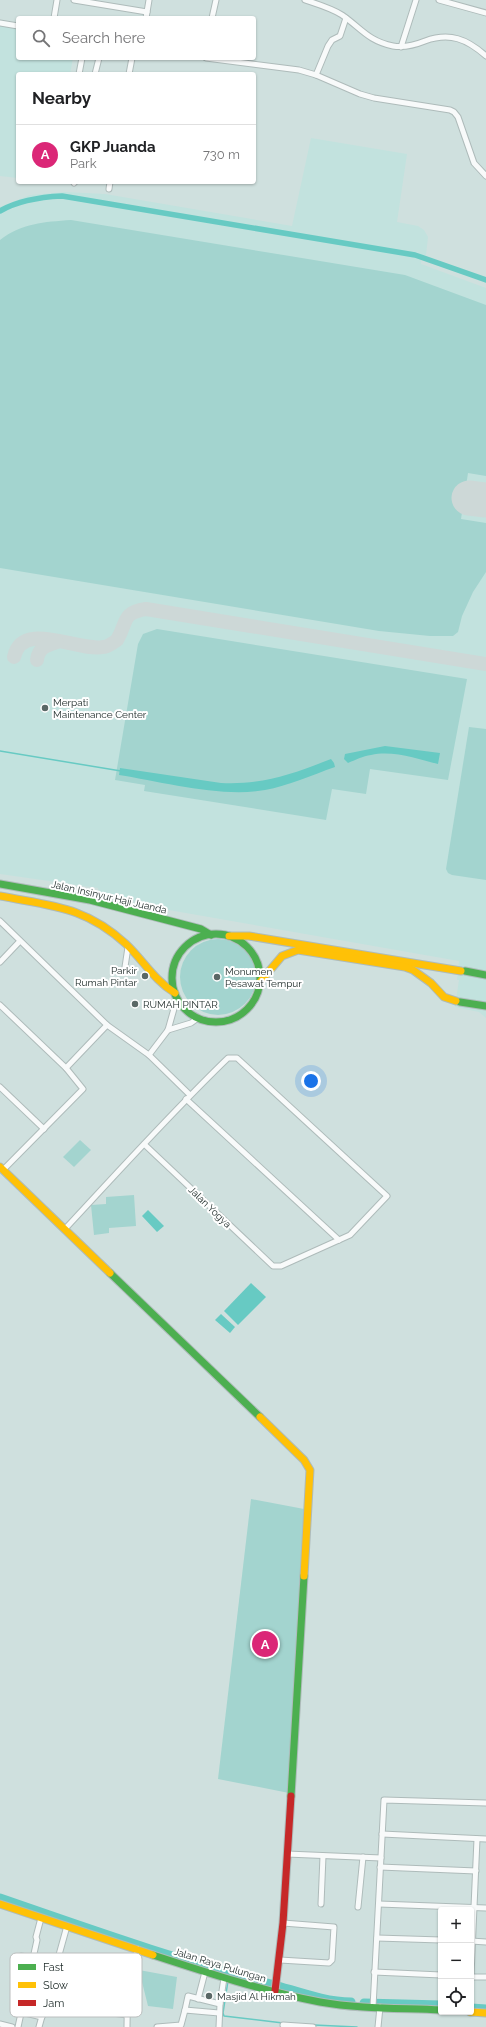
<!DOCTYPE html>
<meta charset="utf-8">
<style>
body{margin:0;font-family:Raleway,sans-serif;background:#f6f6f6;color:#202124}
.controls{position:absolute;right:12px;bottom:12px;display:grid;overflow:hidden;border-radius:4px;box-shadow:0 1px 3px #0004}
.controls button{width:36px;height:36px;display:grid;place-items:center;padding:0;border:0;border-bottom:1px solid #e0e0e0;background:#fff;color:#202124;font:20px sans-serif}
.you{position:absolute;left:311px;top:1081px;width:14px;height:14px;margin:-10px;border:3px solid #fff;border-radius:50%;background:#1a73e8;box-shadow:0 0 0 6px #1a73e833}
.badge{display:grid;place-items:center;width:26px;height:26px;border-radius:50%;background:#db2777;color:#fff;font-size:13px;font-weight:700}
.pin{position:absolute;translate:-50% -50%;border:2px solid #fff;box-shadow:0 1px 4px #0006}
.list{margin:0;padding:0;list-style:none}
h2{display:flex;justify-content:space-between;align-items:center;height:52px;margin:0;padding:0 16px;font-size:17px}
h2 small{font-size:13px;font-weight:400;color:#757577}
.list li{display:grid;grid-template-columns:26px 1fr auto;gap:12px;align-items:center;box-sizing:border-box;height:60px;padding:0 16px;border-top:1px solid #e0e0e0}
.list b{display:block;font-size:15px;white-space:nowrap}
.list p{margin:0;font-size:13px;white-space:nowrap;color:#757577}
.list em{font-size:13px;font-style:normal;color:#757577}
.icon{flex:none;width:22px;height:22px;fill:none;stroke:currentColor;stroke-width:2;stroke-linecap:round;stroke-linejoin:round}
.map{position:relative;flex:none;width:486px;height:2027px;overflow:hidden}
.search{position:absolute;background:#fff;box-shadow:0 1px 3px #0004;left:16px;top:16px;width:240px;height:44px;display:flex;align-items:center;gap:10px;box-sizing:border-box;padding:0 14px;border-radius:4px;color:#757577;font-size:15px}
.panel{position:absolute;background:#fff;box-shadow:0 1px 3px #0004;left:16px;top:72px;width:240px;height:112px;border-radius:4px}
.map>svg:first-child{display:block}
.built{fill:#c2e2de}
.green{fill:#a3d4cf}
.water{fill:#67cac3}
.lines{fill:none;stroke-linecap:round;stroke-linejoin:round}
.stream{stroke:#67cac3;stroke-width:1.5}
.canal{stroke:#67cac3;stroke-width:5.5}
.river{stroke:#67cac3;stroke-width:9}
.taxiway{stroke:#cdd8d7;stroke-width:14}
.runway{stroke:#cdd8d7;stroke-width:35}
.street-casing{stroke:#aebbba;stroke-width:7}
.fast-casing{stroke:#aebbba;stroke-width:9}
.slow-casing{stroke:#aebbba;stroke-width:9}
.jam-casing{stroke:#aebbba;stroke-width:9}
.street{stroke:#f8fafa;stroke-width:5}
.fast{stroke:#4caf50;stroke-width:7}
.slow{stroke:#ffc107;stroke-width:7}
.jam{stroke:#c62828;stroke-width:7}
.poi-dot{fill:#5a6866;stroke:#fff;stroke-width:1.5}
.labels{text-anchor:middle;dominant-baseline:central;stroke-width:4;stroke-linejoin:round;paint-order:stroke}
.poi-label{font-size:10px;fill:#1b2826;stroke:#fff;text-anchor:start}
.street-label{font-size:10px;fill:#1b2826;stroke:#fff}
.key{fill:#fff;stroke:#bbbebe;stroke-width:1}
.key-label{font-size:11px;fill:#1b2826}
</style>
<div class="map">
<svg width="486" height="2027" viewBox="0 0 486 2027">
<rect width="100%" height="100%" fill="#cfe0de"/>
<g class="built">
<path d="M0 25 18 28V58H73L70 74H18V178L0 176Z"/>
<path d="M311 138 407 154 397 222 418 226 424 230 428 237 426 255H422L421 264 486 288V1018L479 1012 455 1007 459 980H457L459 961 163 909 164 907 99 893 98 888 0 874V207L30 195 65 192 105 194 292 226Z"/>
</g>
<g class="green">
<path d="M71 220 405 275 486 305V476L468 473 461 519 486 523V572L473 592 462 616 458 632 453 636H430L379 631 0 568V240C22 223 44 222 71 220Z"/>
<path d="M157 629 467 679 448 780 370 769 366 794 332 789 326 820 144 791 145 785 115 780 138 644 143 634Z"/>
<path d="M469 727 486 729V880L452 875 448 873 446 869Z"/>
<circle cx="218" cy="977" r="38"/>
<path d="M80 1140 91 1150 74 1167 63 1157Z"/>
<path d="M134 1195 136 1226 109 1228V1233L94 1235 91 1205 106 1204V1197Z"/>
<path d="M251 1499 304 1509 289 1793 218 1779Z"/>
<path d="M139 1970 177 1977 173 2009 148 2006Z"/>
</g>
<g class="water">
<path d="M385 746 440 753 438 764C418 759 393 750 371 755 363 756 355 760 348 763L344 759 345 754Z"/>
<path d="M331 759 334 763 335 767C312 775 288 786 265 790 222 798 163 782 119 775L120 768 221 783C264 785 292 774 331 759Z"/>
<path d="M148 1210 164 1226 157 1232 142 1216Z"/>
<path d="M251 1283 266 1297 238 1325 224 1311Z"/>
<path d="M221 1314 235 1327 230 1333 215 1320Z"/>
</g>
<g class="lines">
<g class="stream">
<path d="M0 751 121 771"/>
<path d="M228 1981 223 2013 224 2016 283 2023"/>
<path d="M314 2025 357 2027"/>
</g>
<path class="canal" d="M0 211C19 200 40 197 62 196L415 255 486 280"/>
<g class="river">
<path d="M0 1898C90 1929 179 1961 271 1984 297 1991 325 2002 351 2002"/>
<path d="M364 2003 441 2005"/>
<path d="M471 2008 486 2009"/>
</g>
<g class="taxiway">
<path d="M14 657C22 619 78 652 103 647 108 647 113 643 117 640 128 622 121 613 146 609L486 664"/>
<path d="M37 660C38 648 47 645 57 642"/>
</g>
<path class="runway" d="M469 498 486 500"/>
<defs>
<g id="street">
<path d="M74 0 147 12"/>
<path d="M305 0C317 4 331 8 342 15 361 28 368 41 393 46 404 48 415 45 425 41 450 32 467 39 486 56"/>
<path d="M439 0 486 13"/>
<path d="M54 18 57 0"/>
<path d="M146 18 149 0"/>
<path d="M212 18 216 0"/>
<path d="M0 23 18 26"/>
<path d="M401 47 416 0"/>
<path d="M206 58 299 70 316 75 360 94 374 98 450 110 454 112 458 117 474 163 486 176"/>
<path d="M79 74 82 58"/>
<path d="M95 74 99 58"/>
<path d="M129 74 132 58"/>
<path d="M316 75 328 46 332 40 340 36 346 18"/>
<path d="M74 183 75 182"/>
<path d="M109 189 110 182"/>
<path d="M0 921 107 1025 149 1055 190 1095"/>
<path d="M128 947 125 967 129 971"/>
<path d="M0 962 20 941"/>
<path d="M0 1005 66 1068 83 1089 3 1170"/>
<path d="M168 1030 191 1023 198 1018"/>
<path d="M149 1055 168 1030 177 998"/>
<path d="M66 1068 107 1025"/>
<path d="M0 1087 44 1129"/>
<path d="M186 1099 339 1240"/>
<path d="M65 1229C119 1171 171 1113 228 1058H237L387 1196 350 1235 281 1266H273L144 1144"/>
<path d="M382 1834 486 1839"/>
<path d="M287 1854 381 1858"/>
<path d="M380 1867 476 1871"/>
<path d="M321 1904 323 1856"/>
<path d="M379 1904 486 1908"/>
<path d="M358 1907 363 1857"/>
<path d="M377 1938 441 1940"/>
<path d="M471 1941 486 1942"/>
<path d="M280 1960 329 1963 332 1960 334 1927 283 1923"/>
<path d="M96 1964 86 1984 129 1993"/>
<path d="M15 1968 21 1956 33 1958"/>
<path d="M374 1972 441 1975"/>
<path d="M471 1975 477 1839"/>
<path d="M471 1977H486"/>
<path d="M198 1999 205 1972"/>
<path d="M74 2007 86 1984"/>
<path d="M373 2007 384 1800 486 1803"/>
<path d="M185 2010 188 1996 220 2004"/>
<path d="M21 2012 42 2017"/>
<path d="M127 2015 64 2006 61 2003C62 1988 73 1971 87 1964L118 1967 131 1972"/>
<path d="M0 2024 12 2027"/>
<path d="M283 2025 313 2027"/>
<path d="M18 2027 37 1940 36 1937 41 1918"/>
<path d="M39 2027 67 1926"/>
<path d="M127 2027C127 2000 129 1974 138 1949"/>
<path d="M157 2027 181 2025 185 2010 219 2013"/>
<path d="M219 2027 220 2004 224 1978"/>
<path d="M378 2027 380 2007"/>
</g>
<g id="fast">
<path d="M0 884 90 900 201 929 211 935"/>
<circle cx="216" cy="978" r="44"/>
<path d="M465 971 486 975"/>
<path d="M460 1002 486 1006"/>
<path d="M110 1273 260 1417"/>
<path d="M291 1796 304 1576"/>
<path d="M153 1955C208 1973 263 1991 320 2002 359 2009 401 2008 441 2010"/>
</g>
<g id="slow">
<path d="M0 896C51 906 85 906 126 944 143 960 154 980 175 993"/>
<path d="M229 936H249L461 971"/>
<path d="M260 982 282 956 298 950 405 967 413 970 431 983 444 997 456 1001"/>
<path d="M0 1167 110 1273"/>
<path d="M260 1417 304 1460 310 1470 304 1576"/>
<path d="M0 1904 153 1955"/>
<path d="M470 2012 486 2013"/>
</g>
<path id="jam" d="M275 1991 283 1923 291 1796"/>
</defs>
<use href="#street" class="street-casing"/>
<use href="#fast" class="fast-casing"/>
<use href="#slow" class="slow-casing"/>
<use href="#jam" class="jam-casing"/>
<use href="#street" class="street"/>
<use href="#fast" class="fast"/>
<use href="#slow" class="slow"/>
<use href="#jam" class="jam"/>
</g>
<g class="poi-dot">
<circle cx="45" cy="708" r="4"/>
<circle cx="145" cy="976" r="4"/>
<circle cx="217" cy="977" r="4"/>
<circle cx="135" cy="1004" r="4"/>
<circle cx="209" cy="1996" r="4"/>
</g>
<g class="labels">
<g class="poi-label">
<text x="53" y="702">Merpati<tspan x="53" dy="12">Maintenance Center</tspan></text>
<text x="137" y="970" text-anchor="end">Parkir<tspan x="137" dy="12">Rumah Pintar</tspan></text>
<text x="225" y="971">Monumen<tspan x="225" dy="12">Pesawat Tempur</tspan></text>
<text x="143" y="1004">RUMAH PINTAR</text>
<text x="217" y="1996">Masjid Al Hikmah</text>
</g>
<g class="street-label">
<text transform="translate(109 897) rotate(13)">Jalan Insinyur Haji Juanda</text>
<text transform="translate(210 1207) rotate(44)">Jalan Yogya</text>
<text transform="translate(220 1965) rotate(17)">Jalan Raya Pulungan</text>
</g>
</g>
<rect x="10" y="1953" width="132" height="64" rx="6" class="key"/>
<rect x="18" y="1964" width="18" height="6" fill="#4caf50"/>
<rect x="18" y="1982" width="18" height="6" fill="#ffc107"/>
<rect x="18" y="2000" width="18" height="6" fill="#c62828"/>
<g class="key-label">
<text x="43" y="1971">Fast</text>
<text x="43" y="1989">Slow</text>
<text x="43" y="2007">Jam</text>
</g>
</svg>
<div class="controls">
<button>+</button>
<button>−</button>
<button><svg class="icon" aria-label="locate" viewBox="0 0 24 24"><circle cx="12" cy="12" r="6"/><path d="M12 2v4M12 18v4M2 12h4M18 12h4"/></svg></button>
</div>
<div class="you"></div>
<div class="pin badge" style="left:265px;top:1644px">A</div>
<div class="search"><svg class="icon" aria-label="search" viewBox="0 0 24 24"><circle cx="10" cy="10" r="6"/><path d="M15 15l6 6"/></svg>Search here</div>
<section class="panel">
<h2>Nearby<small></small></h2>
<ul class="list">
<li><span class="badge">A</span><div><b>GKP Juanda</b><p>Park</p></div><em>730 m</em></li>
</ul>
</section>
</div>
